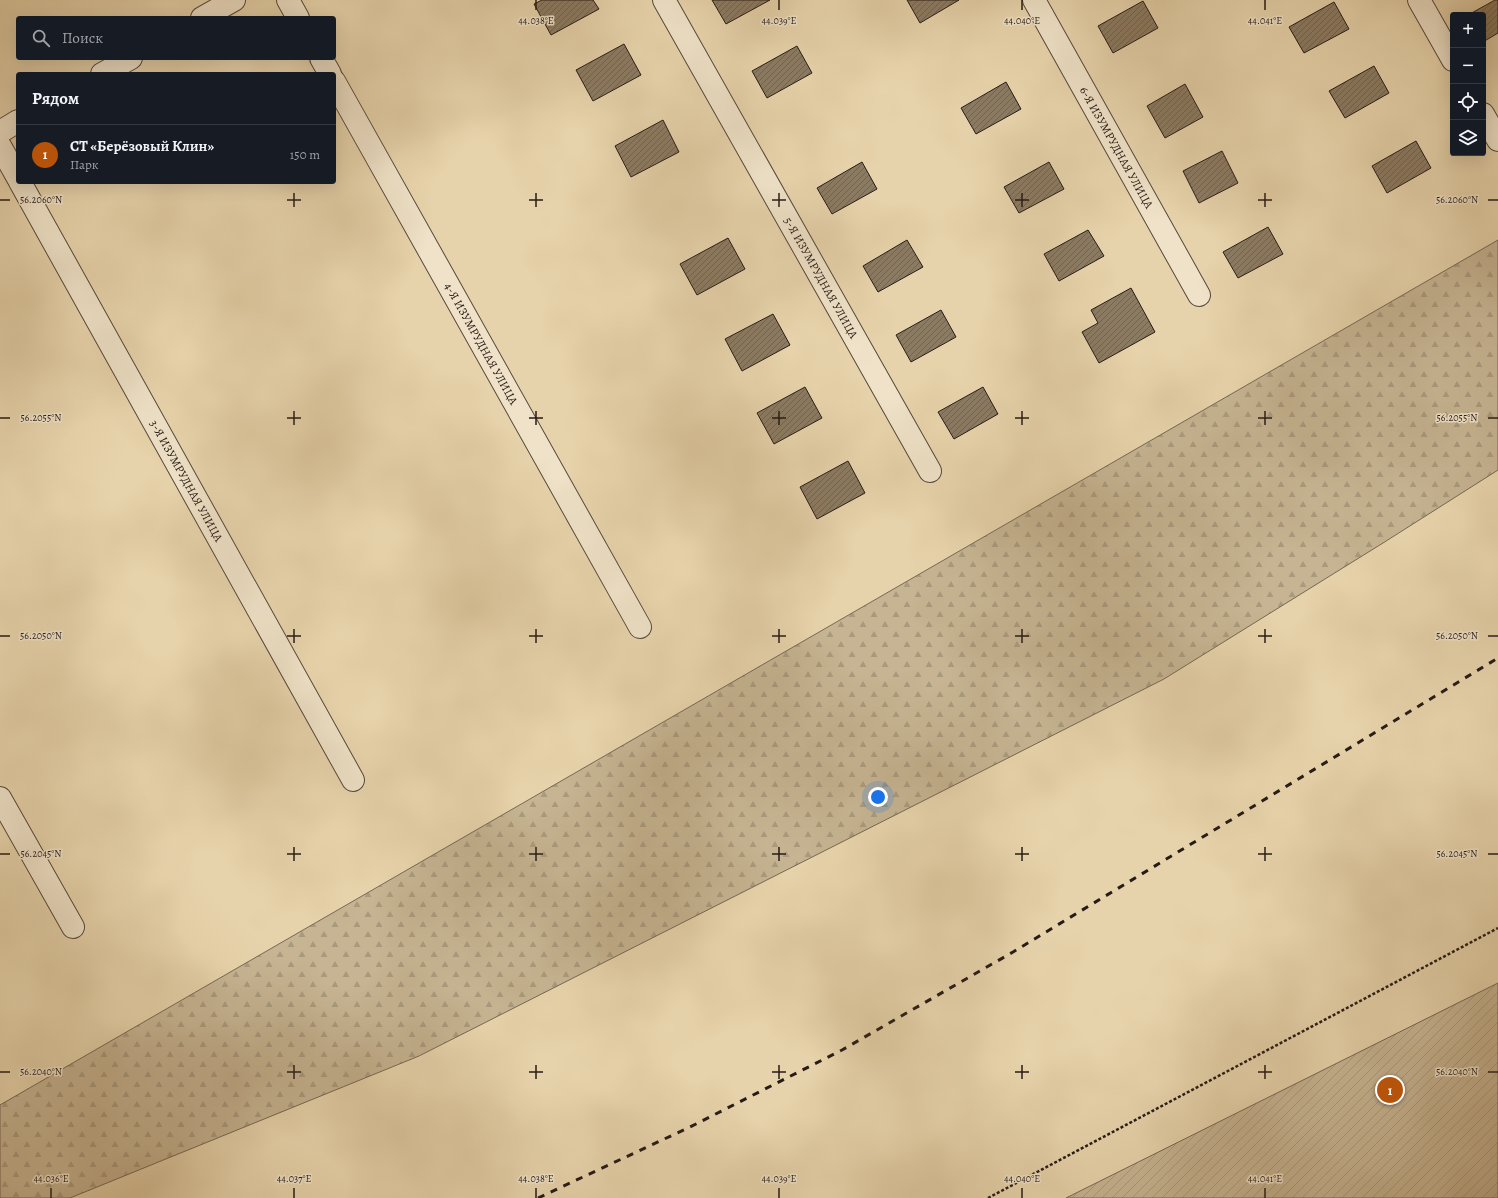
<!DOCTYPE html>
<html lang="ru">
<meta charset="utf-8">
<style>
body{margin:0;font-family:Alegreya,serif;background:#20242c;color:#f1f3f6}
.controls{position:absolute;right:12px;top:12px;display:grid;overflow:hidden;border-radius:4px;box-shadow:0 4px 16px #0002}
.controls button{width:36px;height:36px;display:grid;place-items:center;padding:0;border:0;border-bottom:1px solid #363941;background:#171b24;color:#f1f3f6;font:20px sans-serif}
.you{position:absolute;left:878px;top:797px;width:14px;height:14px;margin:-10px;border:3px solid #fff;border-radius:50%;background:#1a73e8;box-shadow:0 0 0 6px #1a73e833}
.badge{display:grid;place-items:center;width:26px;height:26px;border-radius:50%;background:#b45309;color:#fff;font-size:13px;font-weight:700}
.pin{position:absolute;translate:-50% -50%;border:2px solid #fff;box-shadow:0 1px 4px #0006}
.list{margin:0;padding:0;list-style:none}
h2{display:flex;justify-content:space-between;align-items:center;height:52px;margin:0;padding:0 16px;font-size:17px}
h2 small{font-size:13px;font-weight:400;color:#9ea1a6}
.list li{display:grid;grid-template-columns:26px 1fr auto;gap:12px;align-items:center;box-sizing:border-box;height:60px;padding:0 16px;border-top:1px solid #363941}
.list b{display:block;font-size:15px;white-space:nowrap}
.list p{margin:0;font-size:13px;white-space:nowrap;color:#9ea1a6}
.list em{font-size:13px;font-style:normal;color:#9ea1a6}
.icon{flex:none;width:22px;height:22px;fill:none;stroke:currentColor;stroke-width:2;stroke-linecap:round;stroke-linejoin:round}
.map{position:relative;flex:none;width:1498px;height:1198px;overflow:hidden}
.search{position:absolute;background:#171b24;box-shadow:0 4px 16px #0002;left:16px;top:16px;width:320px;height:44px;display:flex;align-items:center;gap:10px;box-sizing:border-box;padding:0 14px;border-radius:4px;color:#9ea1a6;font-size:15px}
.panel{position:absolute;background:#171b24;box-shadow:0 4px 16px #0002;left:16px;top:72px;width:320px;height:112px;border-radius:4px}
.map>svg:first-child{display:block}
.forest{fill:url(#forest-firs);stroke:#766854}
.garden{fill:url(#garden-furrows);stroke:#766854}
.building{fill:url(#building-hatch);stroke:#271b16}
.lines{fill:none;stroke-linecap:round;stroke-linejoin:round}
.minor-casing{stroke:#57493b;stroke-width:24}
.path{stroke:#271b16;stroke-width:2.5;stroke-dasharray:3 2;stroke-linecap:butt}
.minor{stroke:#efe2c8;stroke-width:22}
.rail{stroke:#271b16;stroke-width:3;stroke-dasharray:7 7;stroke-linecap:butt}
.ticks{fill:none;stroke:#271b16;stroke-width:1.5}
.labels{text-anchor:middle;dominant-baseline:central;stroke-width:3;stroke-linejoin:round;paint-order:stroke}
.street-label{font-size:12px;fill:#271b16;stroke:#efe2c8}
.ticks-label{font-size:10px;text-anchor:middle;fill:#271b16;stroke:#efe2c8;stroke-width:3;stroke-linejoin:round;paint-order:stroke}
</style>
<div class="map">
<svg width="1498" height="1198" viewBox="0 0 1498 1198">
<defs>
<pattern id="forest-firs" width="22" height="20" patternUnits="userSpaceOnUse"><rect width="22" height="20" fill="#c6b492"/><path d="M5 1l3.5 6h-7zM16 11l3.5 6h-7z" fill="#aa9a7d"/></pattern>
<pattern id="garden-furrows" width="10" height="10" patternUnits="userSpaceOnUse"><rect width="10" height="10" fill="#c6b492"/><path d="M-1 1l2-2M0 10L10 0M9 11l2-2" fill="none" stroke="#aa9a7d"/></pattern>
<pattern id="building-hatch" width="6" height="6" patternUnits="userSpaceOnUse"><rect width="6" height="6" fill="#8b7b63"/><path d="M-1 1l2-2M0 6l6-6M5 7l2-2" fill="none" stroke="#726451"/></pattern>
</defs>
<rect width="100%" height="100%" fill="#e7d3ab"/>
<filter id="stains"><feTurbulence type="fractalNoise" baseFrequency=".005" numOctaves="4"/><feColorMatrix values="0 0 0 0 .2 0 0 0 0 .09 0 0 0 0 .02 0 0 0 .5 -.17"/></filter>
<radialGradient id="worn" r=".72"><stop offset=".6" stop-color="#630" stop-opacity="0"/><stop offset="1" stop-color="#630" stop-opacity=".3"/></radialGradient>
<path class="forest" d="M1498 240V470L1383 543 1164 679 419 1056 70 1198H0V1105Z"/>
<path class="garden" d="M1498 983V1198H1066Z"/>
<g class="building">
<path d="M542 0H593L599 9 551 35 534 4Z"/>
<path d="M712 0H770L726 24Z"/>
<path d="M907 0H959L920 23Z"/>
<path d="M1495 0H1498V33L1483 42V15H1468Z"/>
<path d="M1143 1 1158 28 1113 53 1098 26Z"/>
<path d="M1334 2 1349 29 1304 53 1289 27Z"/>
<path d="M624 44 641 75 593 101 576 70Z"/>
<path d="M797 46 812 73 767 98 752 71Z"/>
<path d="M1374 66 1389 93 1345 118 1329 91Z"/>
<path d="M1006 82 1021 109 976 134 961 108Z"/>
<path d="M1185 84 1203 117 1165 138 1147 106Z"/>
<path d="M663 120 679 152 631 177 615 146Z"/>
<path d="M1416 141 1431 168 1387 193 1372 166Z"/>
<path d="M1222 151 1238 183 1199 203 1183 171Z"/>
<path d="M862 162 877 189 832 214 817 188Z"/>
<path d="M1049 162 1064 189 1019 213 1004 187Z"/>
<path d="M1268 227 1283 254 1238 278 1223 252Z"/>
<path d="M1088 230 1104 256 1059 281 1044 254Z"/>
<path d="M728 238 745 269 697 295 680 264Z"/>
<path d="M907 240 923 267 878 292 863 266Z"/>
<path d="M1131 288 1155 332 1099 363 1082 332 1098 323 1091 310Z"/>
<path d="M941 310 956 337 911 362 896 335Z"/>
<path d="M773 314 790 345 742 371 725 339Z"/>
<path d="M805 387 822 418 774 444 757 413Z"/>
<path d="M983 387 998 414 954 439 938 412Z"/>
<path d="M848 461 865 493 817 519 800 487Z"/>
</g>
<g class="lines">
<defs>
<g id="minor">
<path d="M288 0 298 18"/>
<path id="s1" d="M664 0 930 471"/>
<path id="s2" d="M1034 0 1199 295"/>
<path d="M1419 0 1453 60"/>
<path d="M202 18 234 0"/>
<path d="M321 58 330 74"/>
<path d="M102 74 131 58"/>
<path id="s3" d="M334 81 640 627"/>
<path d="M1483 114 1498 140"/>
<path d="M0 132 18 121"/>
<path d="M0 146 18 178"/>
<path id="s4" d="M20 182 353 780"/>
<path d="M0 798 73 927"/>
</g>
</defs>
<use href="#minor" class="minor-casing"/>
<path class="path" d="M988 1198 1498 928"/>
<use href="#minor" class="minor"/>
<path class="rail" d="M538 1198 690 1127 842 1050 1013 952 1498 658"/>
</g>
<path class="ticks" d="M536 0V10M779 0V10M1022 0V10M1265 0V10M294 193V207M536 193V207M779 193V207M1022 193V207M1265 193V207M0 200H10M287 200H301M529 200H543M772 200H786M1015 200H1029M1258 200H1272M1488 200H1498M294 411V425M536 411V425M779 411V425M1022 411V425M1265 411V425M0 418H10M287 418H301M529 418H543M772 418H786M1015 418H1029M1258 418H1272M1488 418H1498M294 629V643M536 629V643M779 629V643M1022 629V643M1265 629V643M0 636H10M287 636H301M529 636H543M772 636H786M1015 636H1029M1258 636H1272M1488 636H1498M294 847V861M536 847V861M779 847V861M1022 847V861M1265 847V861M0 854H10M287 854H301M529 854H543M772 854H786M1015 854H1029M1258 854H1272M1488 854H1498M294 1065V1079M536 1065V1079M779 1065V1079M1022 1065V1079M1265 1065V1079M0 1072H10M287 1072H301M529 1072H543M772 1072H786M1015 1072H1029M1258 1072H1272M1488 1072H1498M51 1188V1198M294 1188V1198M536 1188V1198M779 1188V1198M1022 1188V1198M1265 1188V1198"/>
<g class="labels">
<g class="street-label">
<text stroke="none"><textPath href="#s2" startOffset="169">6-Я ИЗУМРУДНАЯ УЛИЦА</textPath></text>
<text stroke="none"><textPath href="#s1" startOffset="319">5-Я ИЗУМРУДНАЯ УЛИЦА</textPath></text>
<text stroke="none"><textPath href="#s3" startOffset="301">4-Я ИЗУМРУДНАЯ УЛИЦА</textPath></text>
<text stroke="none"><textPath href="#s4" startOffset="342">3-Я ИЗУМРУДНАЯ УЛИЦА</textPath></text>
</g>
</g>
<g class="ticks-label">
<text x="536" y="24">44.038°E</text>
<text x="779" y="24">44.039°E</text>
<text x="1022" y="24">44.040°E</text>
<text x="1265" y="24">44.041°E</text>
<text x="41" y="203">56.2060°N</text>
<text x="1457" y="203">56.2060°N</text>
<text x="41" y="421">56.2055°N</text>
<text x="1457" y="421">56.2055°N</text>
<text x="41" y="639">56.2050°N</text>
<text x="1457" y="639">56.2050°N</text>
<text x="41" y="857">56.2045°N</text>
<text x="1457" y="857">56.2045°N</text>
<text x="41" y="1075">56.2040°N</text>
<text x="1457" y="1075">56.2040°N</text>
<text x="51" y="1182">44.036°E</text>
<text x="294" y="1182">44.037°E</text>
<text x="536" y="1182">44.038°E</text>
<text x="779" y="1182">44.039°E</text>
<text x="1022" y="1182">44.040°E</text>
<text x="1265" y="1182">44.041°E</text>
</g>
<rect width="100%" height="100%" filter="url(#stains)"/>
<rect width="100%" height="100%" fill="url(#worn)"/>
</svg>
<div class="controls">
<button>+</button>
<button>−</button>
<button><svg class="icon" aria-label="locate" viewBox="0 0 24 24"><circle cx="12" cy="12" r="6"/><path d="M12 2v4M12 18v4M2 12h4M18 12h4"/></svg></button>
<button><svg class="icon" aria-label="layers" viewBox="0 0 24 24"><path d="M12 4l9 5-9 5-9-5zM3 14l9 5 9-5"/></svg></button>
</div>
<div class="you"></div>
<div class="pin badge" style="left:1390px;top:1090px">1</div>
<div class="search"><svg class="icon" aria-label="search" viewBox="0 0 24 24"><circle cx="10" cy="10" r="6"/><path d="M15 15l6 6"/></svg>Поиск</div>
<section class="panel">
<h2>Рядом<small></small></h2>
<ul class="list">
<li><span class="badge">1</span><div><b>СТ «Берёзовый Клин»</b><p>Парк</p></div><em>150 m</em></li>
</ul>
</section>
</div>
